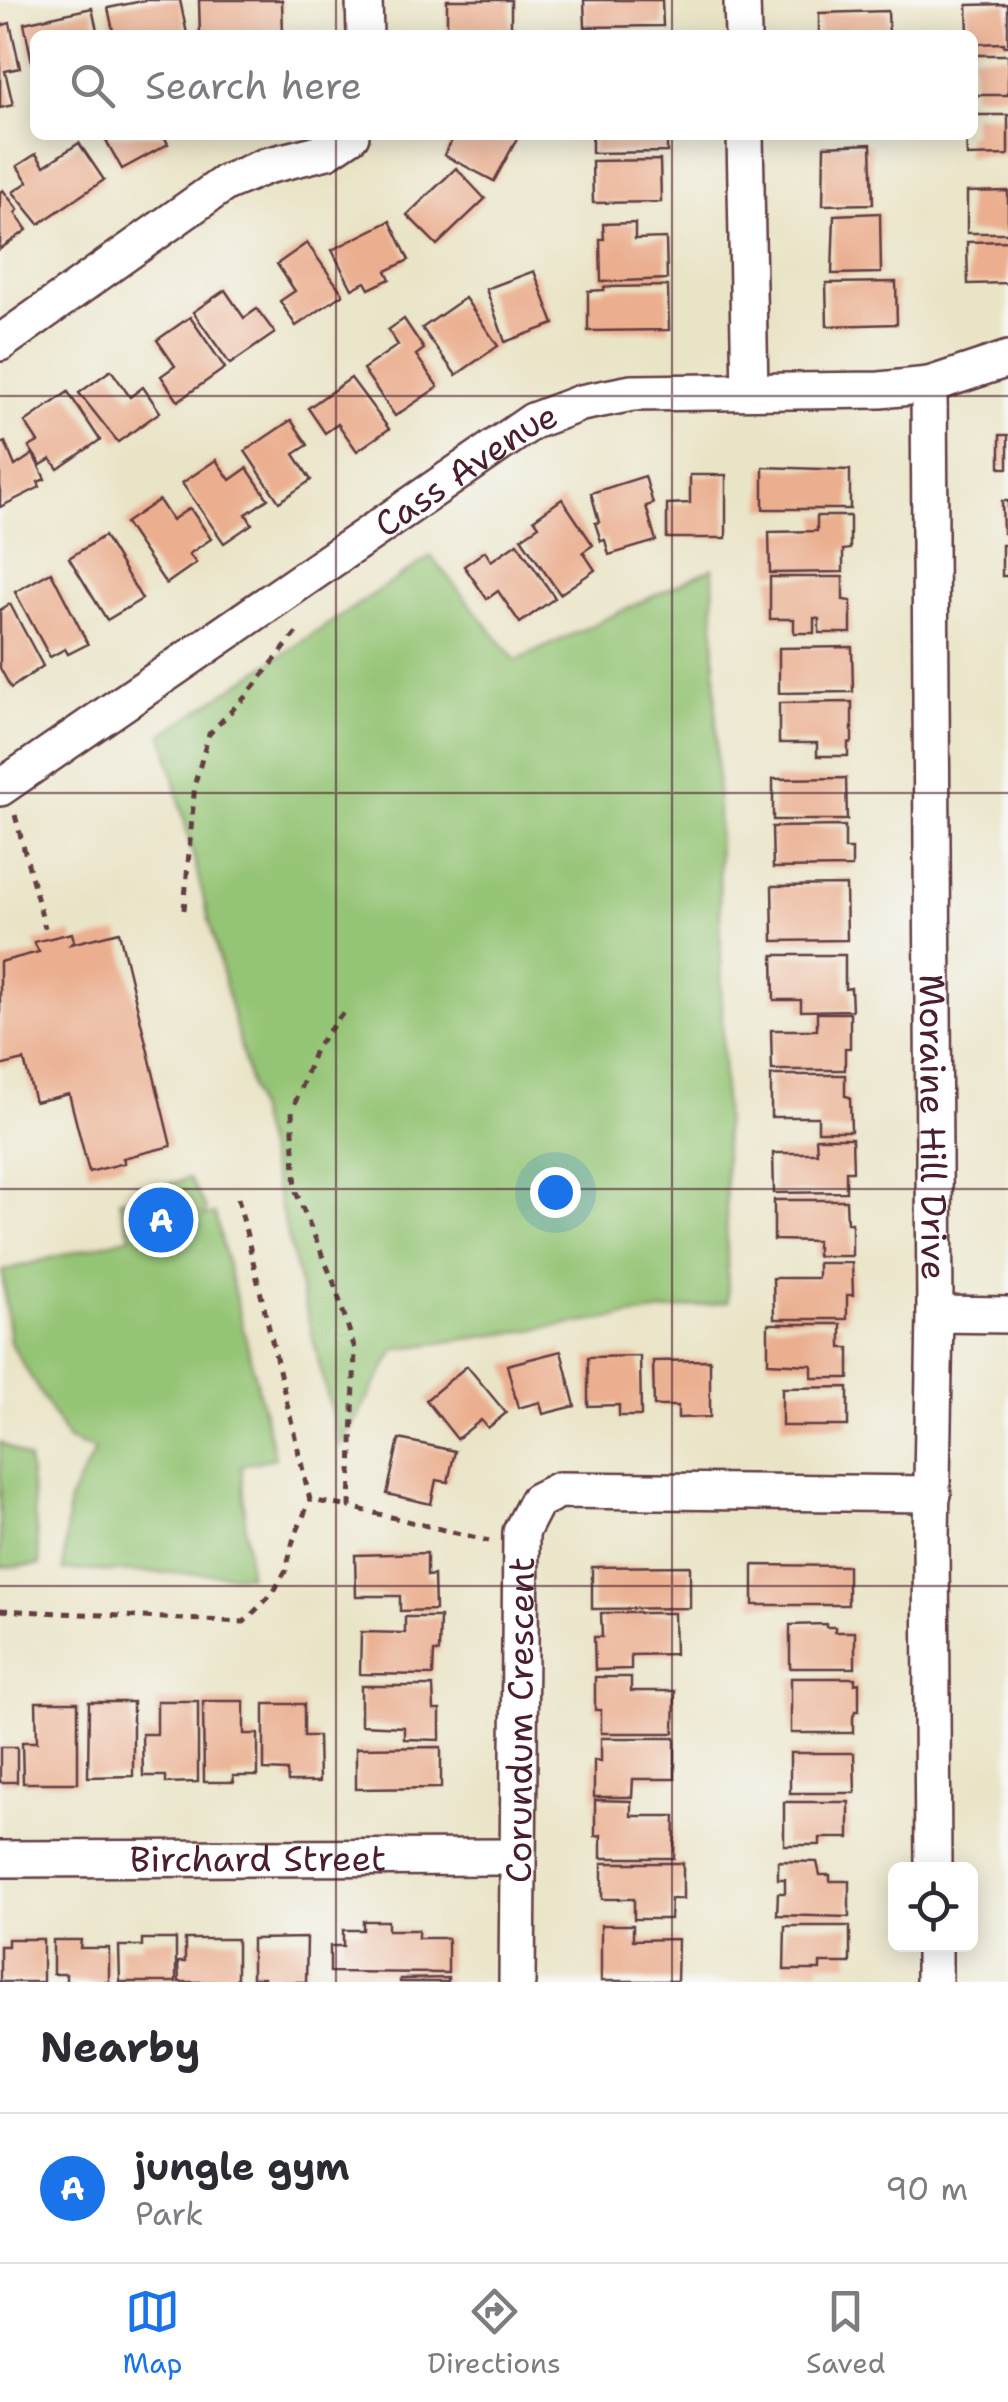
<!DOCTYPE html>
<style>
body{margin:0;font-family:"Shantell Sans",sans-serif;background:#f2f2f3;color:#2b2b33}
.controls{position:absolute;right:30px;bottom:30px;display:grid;overflow:hidden;border-radius:15px;box-shadow:0 5px 25px #0003}
.controls button{width:90px;height:90px;display:grid;place-items:center;padding:0;border:0;border-bottom:2px solid #e1e1e2;background:#fff;color:#2b2b33;font:50px sans-serif}
.you{position:absolute;left:555px;top:1192px;width:35px;height:35px;margin:-25px;border:8px solid #fff;border-radius:50%;background:#1a73e8;box-shadow:0 0 0 15px #1a73e833}
.badge{display:grid;place-items:center;width:65px;height:65px;border-radius:50%;background:#1a73e8;color:#fff;font-size:32px;font-weight:700}
.pin{position:absolute;translate:-50% -50%;border:5px solid #fff;box-shadow:0 2px 10px #0006}
.list{margin:0;padding:0;list-style:none}
h2{display:flex;justify-content:space-between;align-items:center;height:130px;margin:0;padding:0 40px;font-size:42px}
h2 small{font-size:32px;font-weight:400;color:#7c7c81}
.list li{display:grid;grid-template-columns:65px 1fr auto;gap:30px;align-items:center;box-sizing:border-box;height:150px;padding:0 40px;border-top:2px solid #e1e1e2}
.list b{display:block;font-size:38px;white-space:nowrap}
.list p{margin:0;font-size:32px;white-space:nowrap;color:#7c7c81}
.list em{font-size:32px;font-style:normal;color:#7c7c81}
.icon{flex:none;width:55px;height:55px;fill:none;stroke:currentColor;stroke-width:2;stroke-linecap:round;stroke-linejoin:round}
.map{position:relative;flex:none;width:1008px;height:1982px;overflow:hidden}
.search{position:absolute;background:#fff;box-shadow:0 5px 25px #0003;left:30px;right:30px;top:30px;height:110px;display:flex;align-items:center;gap:25px;box-sizing:border-box;padding:0 35px;border-radius:15px;color:#7c7c81;font-size:38px}
.sheet{height:280px;background:#fff}
nav{display:flex;justify-content:space-around;align-items:center;box-sizing:border-box;height:140px;border-top:2px solid #e1e1e2;background:#fff;font-size:28px;color:#7c7c81}
nav a{display:grid;justify-items:center;gap:5px}
nav .on{color:#1a73e8}
.map>svg:first-child{display:block}
.green{fill:#94c474;stroke:#6f7250;stroke-width:2.5}
.building{fill:#ebaf90}
.lines{fill:none;stroke-linecap:round;stroke-linejoin:round}
.street-casing{stroke:#623d42;stroke-width:40}
.path{stroke:#623d42;stroke-width:5;stroke-dasharray:8 8;stroke-linecap:butt}
.street{stroke:#fff;stroke-width:35}
.grid{fill:none;stroke:#4a1f2b;stroke-width:2.5;stroke-opacity:0.55}
.labels{text-anchor:middle;dominant-baseline:central;stroke-width:8;stroke-linejoin:round;paint-order:stroke}
.street-label{font-size:35px;fill:#4a1f2b;stroke:#f6f6f2}
</style>
<div class="map">
<svg width="1008" height="1982" viewBox="0 0 1008 1982">
<rect width="100%" height="100%" fill="#f6f6f2"/>
<filter id="ink" filterUnits="userSpaceOnUse"><feTurbulence type="fractalNoise" baseFrequency=".01" numOctaves="2"/><feDisplacementMap in="SourceGraphic" scale="20" xChannelSelector="R" yChannelSelector="G"/><feConvolveMatrix kernelMatrix="1 2 1 2 8 2 1 2 1" color-interpolation-filters="sRGB"/></filter>
<filter id="wash" filterUnits="userSpaceOnUse"><feTurbulence type="fractalNoise" baseFrequency=".0048" numOctaves="4" result="noise"/><feDisplacementMap in="SourceGraphic" scale="40" xChannelSelector="R" yChannelSelector="G"/><feGaussianBlur stdDeviation="2.25" result="paint"/><feColorMatrix in="noise" values="0 0 0 0 0 0 0 0 0 0 0 0 0 0 0 0 0 1.4 0 .05"/><feComposite in="paint" operator="in"/></filter>
<g filter="url(#wash)">
<rect width="100%" height="100%" fill="#eae4c7"/>
<g class="green">
<path d="M431 556 516 661 713 568 728 1302 396 1349 340 1447 163 734Z"/>
<path d="M189 1178 206 1209 204 1216 215 1214 275 1458 241 1465 249 1575 63 1570 69 1501 95 1450 68 1440 10 1342 2 1271 131 1237 119 1200Z"/>
<path d="M0 1442 28 1459 40 1565 0 1567Z"/>
</g>
<g id="blocks">
<g class="building">
<path d="M147 0H180L187 34 114 35 108 8Z"/>
<path d="M199 0H282L283 35H200Z"/>
<path d="M447 0H511V29L447 30Z"/>
<path d="M584 0H662L663 26 585 27Z"/>
<path d="M1008 4V46H1004V43L973 44V35H968L967 5Z"/>
<path d="M92 8 98 35H35L33 67 24 23Z"/>
<path d="M888 11 889 35H819V13Z"/>
<path d="M10 23 20 68 5 71 13 105 0 108V26Z"/>
<rect x="973" y="55" width="35" height="40"/>
<path d="M973 115H1008V155L967 156 966 135H973Z"/>
<path d="M103 135H171L165 138 168 144 122 169Z"/>
<path d="M455 135H519L494 181 444 155Z"/>
<path d="M592 135H667V152L592 153Z"/>
<path d="M79 143 104 180 39 224 13 192 28 182 17 166 36 154 44 166Z"/>
<path d="M871 144 873 204 823 205 824 146Z"/>
<path d="M660 160 661 202 593 203 592 161Z"/>
<path d="M456 168 485 199 437 245 407 215Z"/>
<path d="M3 190 18 210 15 213 27 230 0 249V192Z"/>
<path d="M1008 191V233H967V192Z"/>
<path d="M880 213 881 273 832 274 834 215Z"/>
<path d="M390 221 409 260 386 271 390 279 369 289 365 282 352 289 332 250Z"/>
<path d="M635 223V239L666 238 667 279 601 282 600 239H604L603 224Z"/>
<path d="M1008 241V283L968 284 967 242Z"/>
<path d="M307 243 343 294 296 326 280 301 295 291 277 264Z"/>
<path d="M534 271 554 324 505 342 486 289Z"/>
<path d="M896 282 897 324 827 326 826 283Z"/>
<path d="M668 286 669 330 588 331V291L604 290V287Z"/>
<path d="M225 290 244 318 257 309 275 333 230 364 193 312Z"/>
<path d="M465 298 498 346 456 375 422 328Z"/>
<path d="M190 317 225 368 178 401 161 376 175 366 157 340Z"/>
<path d="M404 319 424 349 416 355 438 387 395 416 363 369 398 345 388 330Z"/>
<path d="M111 370 130 397 143 387 160 412 118 442 79 393Z"/>
<path d="M351 378 389 429 357 451 338 424 325 433 308 408Z"/>
<path d="M68 392 100 440 58 469 51 459 41 465 29 447 38 442 25 422Z"/>
<path d="M291 420 308 445 294 454 311 480 279 502 245 451Z"/>
<rect x="1000" y="435" width="8" height="33"/>
<path d="M5 442 15 466 33 454 45 479 38 482 40 487 0 507V444Z"/>
<path d="M216 460 230 480 247 468 268 499 246 514 252 524 224 543 182 483Z"/>
<path d="M763 467 850 470V509H763Z"/>
<path d="M690 475H726V538H667V504L690 503Z"/>
<path d="M645 476 653 504 646 506 656 541 609 555 605 540 601 541 595 523 599 522 591 493Z"/>
<path d="M562 499 593 545 583 552 595 570 560 594 521 538 539 526 534 519Z"/>
<path d="M159 500 172 520 190 508 211 539 189 554 196 563 166 584 125 523Z"/>
<path d="M1002 501H1008V533H1003Z"/>
<path d="M817 516H850V549L843 550V572L770 573 769 532 817 531Z"/>
<path d="M104 536 142 599 107 620 69 558Z"/>
<path d="M517 543 555 598 520 623 498 591 487 599 464 566 485 551 491 561Z"/>
<rect x="1002" y="545" width="6" height="31"/>
<path d="M51 572 88 644 68 654 65 649 50 657 15 592Z"/>
<path d="M770 577H843V600L851 601V633H819V619L814 618V633H794V619H770Z"/>
<path d="M10 604 43 666 11 688 0 668V610Z"/>
<path d="M852 647 853 692 779 693V648Z"/>
<path d="M852 702V742L848 743V756H817V743H779V703Z"/>
<path d="M846 778 847 820H773V779Z"/>
<path d="M845 826V849H852V867L773 868 772 827Z"/>
<path d="M846 885 847 940 773 941 772 886Z"/>
<path d="M119 932 171 1146 123 1158 125 1163 89 1172 69 1094 35 1102 24 1060 0 1066V962L39 952 34 942 72 933 74 941 71 944Z"/>
<path d="M773 955H845V989L851 988 852 1010 801 1011V1000H774Z"/>
<path d="M817 1013H850V1048H845V1070H772L771 1030H817Z"/>
<path d="M771 1075H845V1096L850 1097 851 1131H818V1117H771Z"/>
<path d="M816 1138H852L853 1171H846V1192L774 1193 773 1153H817Z"/>
<path d="M774 1200H846L847 1223H852V1256H817V1241L774 1240Z"/>
<path d="M818 1263H852L853 1295H847V1319H774L773 1278H818Z"/>
<path d="M768 1324H841V1348H849V1378H812V1365L768 1363Z"/>
<path d="M561 1351 575 1406 543 1414 540 1402 518 1408 507 1365Z"/>
<path d="M640 1356 641 1416H619V1405L588 1406V1357Z"/>
<path d="M710 1360V1417L678 1418V1406H654L653 1361Z"/>
<path d="M467 1366 506 1413 488 1428 481 1420 457 1439 426 1400Z"/>
<path d="M848 1387V1426H782V1388Z"/>
<path d="M399 1439 455 1451 448 1482 436 1480 431 1504 387 1494Z"/>
<path d="M427 1553V1576L434 1575 435 1610 400 1611V1596H356L355 1555Z"/>
<path d="M753 1565 848 1566V1605H753Z"/>
<path d="M690 1566V1608L592 1609V1567Z"/>
<path d="M601 1613H674L675 1654 631 1655V1669L595 1670 594 1637H602Z"/>
<path d="M405 1617H440L439 1652H434L433 1675 360 1674 361 1632 405 1633Z"/>
<path d="M826 1624V1627H835V1632H855V1668H790V1625Z"/>
<path d="M595 1677H631V1691H675L674 1733H601V1710H595Z"/>
<path d="M791 1678H855V1684L859 1683V1711H855L853 1717V1733H791Z"/>
<path d="M361 1686H433L434 1710H440V1740L404 1739V1727L361 1725Z"/>
<path d="M157 1701H198V1782L166 1783V1776H143L142 1734H157Z"/>
<path d="M203 1701H244V1734H258V1776H233L234 1782H204Z"/>
<path d="M36 1702H78V1783H23L22 1742H37Z"/>
<path d="M89 1702H133V1776L88 1777Z"/>
<path d="M264 1704H304V1736H318L319 1782H288L287 1771 264 1770Z"/>
<path d="M601 1738H675V1779H633L632 1797H594V1760L601 1761Z"/>
<rect x="0" y="1747" width="17" height="35"/>
<path d="M441 1747V1788L356 1789V1748Z"/>
<path d="M790 1753H854L855 1793H790Z"/>
<path d="M595 1800 631 1801V1816H675L674 1858H601V1835L595 1836Z"/>
<path d="M784 1802H849V1838H820V1845H784Z"/>
<path d="M778 1861 817 1862 820 1875H830V1881H849V1917L777 1915 778 1893H785V1879H778Z"/>
<path d="M602 1863H683V1899H671L670 1919H634V1899H602Z"/>
<path d="M363 1921H388V1930H418V1938H448V1973L330 1972V1946H343V1930H363Z"/>
<path d="M601 1925H633V1940L678 1939 677 1981H601Z"/>
<path d="M785 1926H850V1963H820V1970H784Z"/>
<path d="M307 1938 306 1982H264V1978H252V1939Z"/>
<path d="M8 1939H43V1982H0V1946H8Z"/>
<path d="M142 1939H176V1982H120L119 1946H142Z"/>
<path d="M185 1939H237V1982H179L178 1962H185Z"/>
<path d="M53 1940H81L80 1948H109V1982H66V1974H53Z"/>
<path d="M448 1978V1982H400V1979Z"/>
</g>
</g>
</g>
<g filter="url(#ink)">
<use href="#blocks" fill-opacity="0" stroke="#623d42" stroke-width="2.5"/>
<g class="lines">
<defs>
<g id="street">
<path d="M364 0 365 35"/>
<path d="M742 0 743 35"/>
<path d="M745 135 750 391"/>
<path d="M0 343 225 183 266 166 327 151 351 135"/>
<path id="s1" d="M929 385 935 1314 931 1538 933 1870"/>
<path id="s2" d="M0 788 533 421 581 403 632 393 880 390 929 385 1008 359"/>
<path d="M935 1314 1008 1315"/>
<path id="s3" d="M0 1859 516 1857"/>
<path d="M934 1944V1982"/>
<path id="s4" d="M517 1982 521 1532 537 1501 559 1490 933 1494"/>
</g>
</defs>
<use href="#street" class="street-casing"/>
<g class="path">
<path d="M15 815 45 928"/>
<path d="M184 910 195 783 209 734 248 694 297 632"/>
<path d="M343 1013 316 1047 292 1111 296 1192 334 1283 355 1349 350 1507 489 1541"/>
<path d="M238 1198 310 1500 350 1507"/>
<path d="M0 1610 244 1622 273 1593 286 1570 293 1541 310 1500"/>
</g>
<use href="#street" class="street"/>
</g>
</g>
<path class="grid" d="M336 0V35M672 0V35M336 135V1982M672 135V1982M0 396H1008M0 793H1008M0 1189H1008M0 1586H1008"/>
<g class="labels">
<g class="street-label">
<text stroke="none"><textPath href="#s2" startOffset="565">Cass Avenue</textPath></text>
<text stroke="none"><textPath href="#s1" startOffset="742">Moraine Hill Drive</textPath></text>
<text stroke="none"><textPath href="#s4" startOffset="262">Corundum Crescent</textPath></text>
<text stroke="none"><textPath href="#s3" startOffset="258">Birchard Street</textPath></text>
</g>
</g>
</svg>
<div class="controls">
<button><svg class="icon" aria-label="locate" viewBox="0 0 24 24"><circle cx="12" cy="12" r="6"/><path d="M12 2v4M12 18v4M2 12h4M18 12h4"/></svg></button>
</div>
<div class="you"></div>
<div class="pin badge" style="left:161px;top:1220px">A</div>
<div class="search"><svg class="icon" aria-label="search" viewBox="0 0 24 24"><circle cx="10" cy="10" r="6"/><path d="M15 15l6 6"/></svg>Search here</div>
</div>
<section class="sheet">
<h2>Nearby<small></small></h2>
<ul class="list">
<li><span class="badge">A</span><div><b>jungle gym</b><p>Park</p></div><em>90 m</em></li>
</ul>
</section>
<nav>
<a class="on"><svg class="icon" aria-label="map" viewBox="0 0 24 24"><path d="M3 6l6-2 6 2 6-2v14l-6 2-6-2-6 2zM9 4v14M15 6v14"/></svg>Map</a>
<a><svg class="icon" aria-label="directions" viewBox="0 0 24 24"><path d="M12 3l9 9-9 9-9-9zM9 14v-3h6M13 9l2 2-2 2"/></svg>Directions</a>
<a><svg class="icon" aria-label="saved" viewBox="0 0 24 24"><path d="M7 4h10v16l-5-4-5 4z"/></svg>Saved</a>
</nav>
